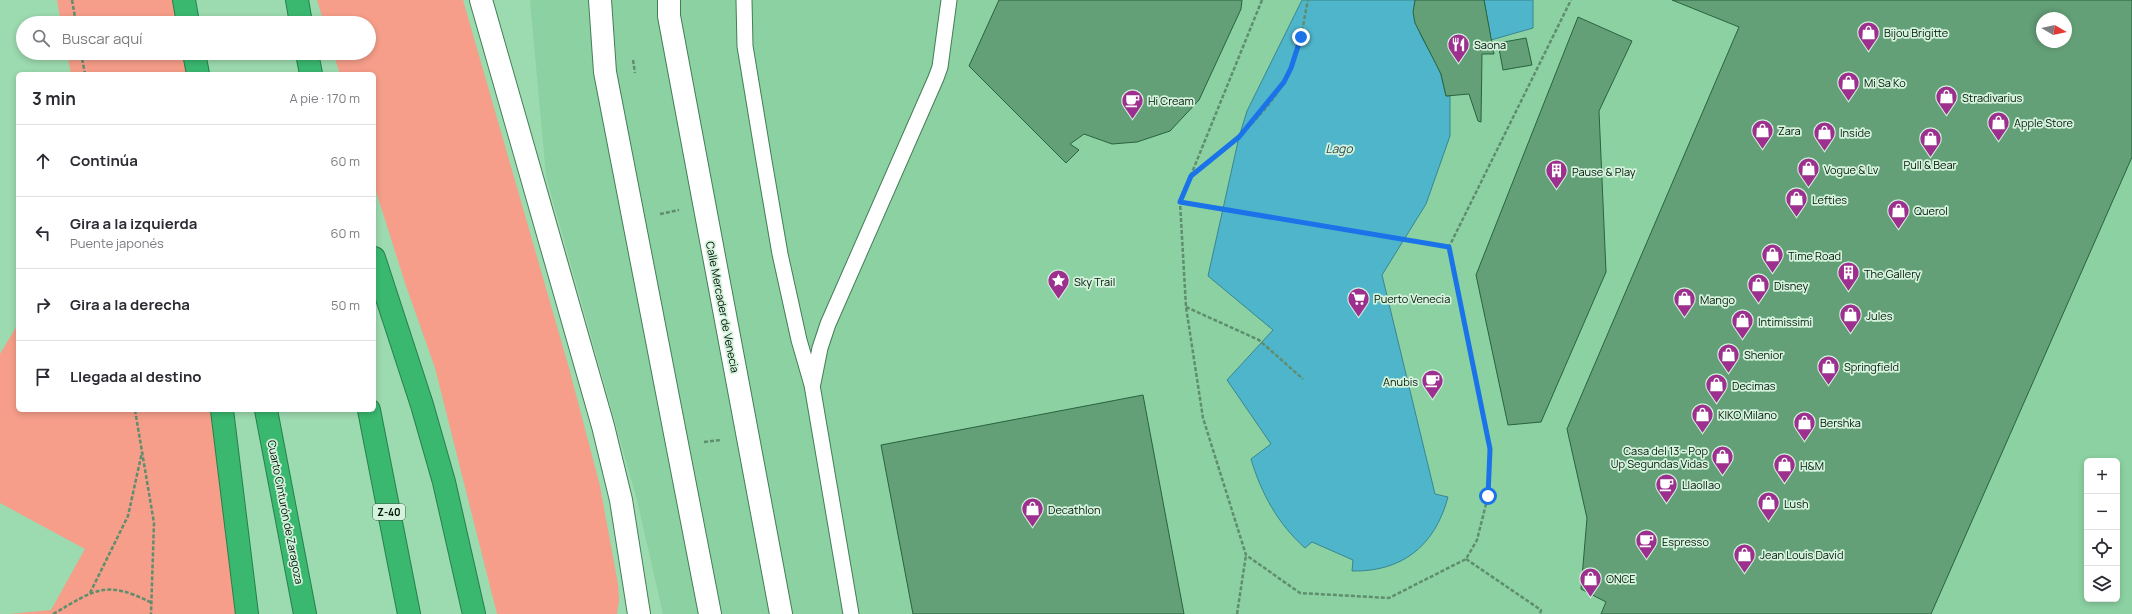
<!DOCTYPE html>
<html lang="es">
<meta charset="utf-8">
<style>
body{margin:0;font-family:Manrope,sans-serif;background:#f2f2f3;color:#2b2b33}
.controls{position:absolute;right:12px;bottom:12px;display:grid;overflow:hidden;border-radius:6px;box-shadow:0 2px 6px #0003}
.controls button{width:36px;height:36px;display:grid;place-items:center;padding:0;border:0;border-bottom:1px solid #e1e1e2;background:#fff;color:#2b2b33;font:20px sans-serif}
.compass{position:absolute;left:2036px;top:12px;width:36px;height:36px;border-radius:50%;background:#fff;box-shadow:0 2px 6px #0003;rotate:99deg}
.stop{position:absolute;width:12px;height:12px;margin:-9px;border:3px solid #1a73e8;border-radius:50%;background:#fff}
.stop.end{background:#1a73e8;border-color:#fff;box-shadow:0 1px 4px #0008}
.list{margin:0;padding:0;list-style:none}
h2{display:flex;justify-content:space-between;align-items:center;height:52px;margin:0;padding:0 16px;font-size:17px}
h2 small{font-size:13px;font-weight:400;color:#7c7c81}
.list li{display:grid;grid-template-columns:26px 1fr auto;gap:12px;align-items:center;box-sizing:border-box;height:72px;padding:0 16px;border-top:1px solid #e1e1e2}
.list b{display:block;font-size:15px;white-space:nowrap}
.list p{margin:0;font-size:13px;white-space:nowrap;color:#7c7c81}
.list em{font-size:13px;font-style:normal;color:#7c7c81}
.icon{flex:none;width:22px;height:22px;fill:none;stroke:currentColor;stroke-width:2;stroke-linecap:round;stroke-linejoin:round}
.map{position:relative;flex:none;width:2132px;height:614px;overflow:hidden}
.search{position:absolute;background:#fff;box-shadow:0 2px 6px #0003;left:16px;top:16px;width:360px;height:44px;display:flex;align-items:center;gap:10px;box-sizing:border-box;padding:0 14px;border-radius:22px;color:#7c7c81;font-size:15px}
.panel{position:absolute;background:#fff;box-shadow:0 2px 6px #0003;left:16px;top:72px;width:360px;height:340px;border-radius:6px}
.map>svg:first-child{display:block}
.built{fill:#8cd1a2;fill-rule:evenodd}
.green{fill:#f69e89}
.water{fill:#4fb5ca;stroke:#388690}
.building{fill:#639f77;stroke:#28643f;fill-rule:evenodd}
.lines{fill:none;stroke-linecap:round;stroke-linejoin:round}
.service-casing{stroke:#437e58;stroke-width:17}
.tertiary-casing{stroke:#437e58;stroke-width:24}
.motorway-casing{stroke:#26804c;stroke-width:24}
.path{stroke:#5f8e6e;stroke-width:2.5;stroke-dasharray:4 2;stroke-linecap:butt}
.service{stroke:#fff;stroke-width:15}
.tertiary{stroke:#fff;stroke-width:22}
.motorway{stroke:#3ab870;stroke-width:22}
.route{stroke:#1a73e8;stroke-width:5}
.labels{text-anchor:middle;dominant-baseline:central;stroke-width:3.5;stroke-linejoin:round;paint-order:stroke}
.shield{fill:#d4f2dc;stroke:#405948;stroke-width:1}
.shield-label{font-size:10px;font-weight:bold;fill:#011708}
.poi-label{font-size:11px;fill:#011708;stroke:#d4f2dc;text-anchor:start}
.street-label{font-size:11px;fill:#011708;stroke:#d4f2dc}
.water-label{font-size:12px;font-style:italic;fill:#2d4c53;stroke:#d4f2dc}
</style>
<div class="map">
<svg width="2132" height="614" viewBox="0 0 2132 614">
<rect width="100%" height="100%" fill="#9cdaaf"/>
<path class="built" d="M530 0H2132V614H663L637 500 546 176ZM2042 18H2066V42H2042ZM2087 461H2117V599H2087Z"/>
<g class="green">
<path d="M57 0H184L188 23H61Z"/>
<path d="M317 0H463L569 368 600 486 618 584 619 600 617 614H497L435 368 405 283 374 185V74H340L333 53H369V23H324Z"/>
<path d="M67 53H194L195 74H71Z"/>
<path d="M18 324V410H222L247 614H9L51 610 85 549 0 503V354Z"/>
</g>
<g class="water">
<path d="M1302 0H1415C1411 32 1431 47 1441 75 1443 82 1444 89 1446 96H1450V136L1426 204 1382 275 1435 494 1448 497C1435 546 1402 572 1352 571L1353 560 1312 542 1305 548C1278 524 1261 493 1251 459L1271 444 1227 380 1273 330 1208 276 1239 137 1247 111Z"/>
<path d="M1484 0H1533V28L1491 40Z"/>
</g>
<g class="building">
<path d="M999 0H1242L1241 9 1199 100 1170 131 1137 142 1112 144 1084 134 1070 144 1079 150 1066 163 969 66Z"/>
<path d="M1415 0H1484L1494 54H1482L1481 122 1478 121 1469 94 1446 96 1441 74 1415 23 1413 12Z"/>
<path d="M1672 0H2132V157L1931 614H1601L1606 602 1581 589 1587 518 1567 429 1739 27ZM2042 18H2066V42H2042Z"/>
<path d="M1578 17 1632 41 1599 111 1606 272 1541 422 1508 425 1476 275Z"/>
<path d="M1526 38 1532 65 1503 70 1498 43Z"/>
<path d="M1143 395 1184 614H913L881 445Z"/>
</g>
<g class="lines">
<defs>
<g id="service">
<path d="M744 0 745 46 764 161 780 254 799 340 812 385 851 614"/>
<path d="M813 383 820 348 828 324 936 78 940 67 949 0"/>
</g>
<g id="tertiary">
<path d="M481 0 603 426 621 500 639 614"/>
<path d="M600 0 605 72 710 614"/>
<path d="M669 0V16L781 614"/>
</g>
<g id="motorway">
<path d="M184 0 188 23"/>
<path d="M297 0 301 23"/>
<path d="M194 53 198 74"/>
<path d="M307 53 311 74"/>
<path d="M374 258 422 405 444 482 474 614"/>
<path d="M222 410 247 614"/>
<path d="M266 410 305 614"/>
<path d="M369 410 409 614"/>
</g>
</defs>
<use href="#service" class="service-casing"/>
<use href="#tertiary" class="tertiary-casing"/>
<use href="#motorway" class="motorway-casing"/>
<g class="path">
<path d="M72 0 76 23"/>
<path d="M1262 0 1180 202 1186 307 1203 418 1246 555 1300 593 1389 598 1466 559 1477 540 1488 496 1490 449 1449 247 1571 0"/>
<path d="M81 53 85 74"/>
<path d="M633 60 635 73"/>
<path d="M1192 175C1228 147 1272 112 1291 68 1301 47 1303 23 1308 0"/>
<path d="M1180 202 1449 247"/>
<path d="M660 214 679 210"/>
<path d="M1186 307 1259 340 1303 379"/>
<path d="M135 410 154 523 151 614"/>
<path d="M704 442 721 440"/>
<path d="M1466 559 1541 610 1540 614"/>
<path d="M90 593 128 516 142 452"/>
<path d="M53 614C95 590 105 579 152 603"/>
<path d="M1237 614 1246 555"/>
</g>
<use href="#service" class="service"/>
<use href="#tertiary" class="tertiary"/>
<use href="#motorway" class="motorway"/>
</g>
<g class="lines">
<path class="route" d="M1301 37 1291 68 1284 82 1239 137 1191 176 1180 202 1449 247 1490 449 1488 496"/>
</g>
<defs>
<symbol id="shop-pin" viewBox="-11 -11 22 30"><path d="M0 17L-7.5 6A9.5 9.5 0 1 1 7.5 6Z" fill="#9d2f8e" stroke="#d4f2dc"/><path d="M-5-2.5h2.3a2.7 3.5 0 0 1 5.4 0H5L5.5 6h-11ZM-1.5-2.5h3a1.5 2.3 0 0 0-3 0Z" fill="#fff"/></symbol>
<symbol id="restaurant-pin" viewBox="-11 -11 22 30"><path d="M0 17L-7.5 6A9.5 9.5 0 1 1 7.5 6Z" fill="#9d2f8e" stroke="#d4f2dc"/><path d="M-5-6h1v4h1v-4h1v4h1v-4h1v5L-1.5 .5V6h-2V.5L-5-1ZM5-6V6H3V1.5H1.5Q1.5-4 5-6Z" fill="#fff"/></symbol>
<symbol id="cafe-pin" viewBox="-11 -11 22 30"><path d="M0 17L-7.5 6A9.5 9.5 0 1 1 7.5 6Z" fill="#9d2f8e" stroke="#d4f2dc"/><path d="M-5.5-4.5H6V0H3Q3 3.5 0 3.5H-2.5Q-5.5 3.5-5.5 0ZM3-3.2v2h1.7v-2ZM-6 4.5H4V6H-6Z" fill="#fff"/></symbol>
<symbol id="building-pin" viewBox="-11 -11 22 30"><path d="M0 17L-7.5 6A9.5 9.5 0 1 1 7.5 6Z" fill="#9d2f8e" stroke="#d4f2dc"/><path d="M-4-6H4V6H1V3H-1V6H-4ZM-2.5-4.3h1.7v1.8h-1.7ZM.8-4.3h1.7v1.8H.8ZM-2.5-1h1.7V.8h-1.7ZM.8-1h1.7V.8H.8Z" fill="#fff"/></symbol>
<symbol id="sight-pin" viewBox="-11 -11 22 30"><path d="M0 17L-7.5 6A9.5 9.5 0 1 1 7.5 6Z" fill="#9d2f8e" stroke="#d4f2dc"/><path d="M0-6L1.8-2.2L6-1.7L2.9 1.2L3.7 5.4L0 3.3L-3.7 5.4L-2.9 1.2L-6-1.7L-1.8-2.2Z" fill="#fff"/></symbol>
<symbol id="supermarket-pin" viewBox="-11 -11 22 30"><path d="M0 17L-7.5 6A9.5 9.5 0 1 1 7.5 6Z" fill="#9d2f8e" stroke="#d4f2dc"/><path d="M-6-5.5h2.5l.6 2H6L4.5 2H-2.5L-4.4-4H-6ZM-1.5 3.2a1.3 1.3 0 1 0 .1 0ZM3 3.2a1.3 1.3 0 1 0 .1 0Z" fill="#fff"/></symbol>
</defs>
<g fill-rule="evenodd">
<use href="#shop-pin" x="1856" y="20" width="25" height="34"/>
<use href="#restaurant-pin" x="1446" y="32" width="25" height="34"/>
<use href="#shop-pin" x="1836" y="70" width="25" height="34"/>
<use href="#shop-pin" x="1934" y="84" width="25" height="34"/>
<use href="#cafe-pin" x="1120" y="88" width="25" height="34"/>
<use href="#shop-pin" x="1986" y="110" width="25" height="34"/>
<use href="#shop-pin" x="1750" y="118" width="25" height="34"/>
<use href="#shop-pin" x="1812" y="120" width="25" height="34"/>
<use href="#shop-pin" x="1918" y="126" width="25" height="34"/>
<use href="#shop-pin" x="1796" y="156" width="25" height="34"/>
<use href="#building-pin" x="1544" y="158" width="25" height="34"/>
<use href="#shop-pin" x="1784" y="186" width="25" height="34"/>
<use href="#shop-pin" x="1886" y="198" width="25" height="34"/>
<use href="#shop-pin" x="1760" y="242" width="25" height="34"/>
<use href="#building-pin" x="1836" y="260" width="25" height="34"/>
<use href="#sight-pin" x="1046" y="268" width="25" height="34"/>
<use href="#shop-pin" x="1746" y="272" width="25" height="34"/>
<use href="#supermarket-pin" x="1346" y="286" width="25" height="34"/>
<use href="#shop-pin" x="1672" y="286" width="25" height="34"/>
<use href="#shop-pin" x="1838" y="302" width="25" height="34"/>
<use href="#shop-pin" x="1730" y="308" width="25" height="34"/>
<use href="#shop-pin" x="1716" y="342" width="25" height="34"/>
<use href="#shop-pin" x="1816" y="354" width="25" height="34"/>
<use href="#cafe-pin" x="1420" y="368" width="25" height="34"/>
<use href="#shop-pin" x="1704" y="372" width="25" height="34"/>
<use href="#shop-pin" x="1690" y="402" width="25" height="34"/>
<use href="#shop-pin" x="1792" y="410" width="25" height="34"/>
<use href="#shop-pin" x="1710" y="444" width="25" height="34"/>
<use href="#shop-pin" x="1772" y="452" width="25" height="34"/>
<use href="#cafe-pin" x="1654" y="472" width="25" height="34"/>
<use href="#shop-pin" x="1756" y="490" width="25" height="34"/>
<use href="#shop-pin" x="1020" y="496" width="25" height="34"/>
<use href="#cafe-pin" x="1634" y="528" width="25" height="34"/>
<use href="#shop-pin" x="1732" y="542" width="25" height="34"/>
<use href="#shop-pin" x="1578" y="566" width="25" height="34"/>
</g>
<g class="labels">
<rect class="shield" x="373" y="504" width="32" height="16" rx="3"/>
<g class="shield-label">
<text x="389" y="512">Z-40</text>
</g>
<g class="poi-label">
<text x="1884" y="32">Bijou Brigitte</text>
<text x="1474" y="44">Saona</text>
<text x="1864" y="82">Mi Sa Ko</text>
<text x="1962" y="97">Stradivarius</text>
<text x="1148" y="100">Hi Cream</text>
<text x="2014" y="122">Apple Store</text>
<text x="1778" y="130">Zara</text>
<text x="1840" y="132">Inside</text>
<text x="1930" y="164" text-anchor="middle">Pull &amp; Bear</text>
<text x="1824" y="169">Vogue &amp; Lv</text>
<text x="1572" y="171">Pause &amp; Play</text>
<text x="1812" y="199">Lefties</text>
<text x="1914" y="210">Querol</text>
<text x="1788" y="255">Time Road</text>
<text x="1864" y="273">The Gallery</text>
<text x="1074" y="281">Sky Trail</text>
<text x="1774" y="285">Disney</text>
<text x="1374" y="298">Puerto Venecia</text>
<text x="1700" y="299">Mango</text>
<text x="1866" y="315">Jules</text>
<text x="1758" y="321">Intimissimi</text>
<text x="1744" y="354">Shenior</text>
<text x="1844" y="366">Springfield</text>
<text x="1418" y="381" text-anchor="end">Anubis</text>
<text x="1732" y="385">Decimas</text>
<text x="1718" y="414">KIKO Milano</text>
<text x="1820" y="422">Bershka</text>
<text x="1708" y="450" text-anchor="end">Casa del 13 - Pop<tspan x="1708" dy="13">Up Segundas Vidas</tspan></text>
<text x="1800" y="465">H&amp;M</text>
<text x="1682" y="484">Llaollao</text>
<text x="1784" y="503">Lush</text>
<text x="1048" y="509">Decathlon</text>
<text x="1662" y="541">Espresso</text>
<text x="1760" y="554">Jean Louis David</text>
<text x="1606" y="578">ONCE</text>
</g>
<g class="street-label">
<text transform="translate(723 307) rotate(79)">Calle Mercader de Venecia</text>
<text transform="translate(286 512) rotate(79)">Cuarto Cinturón de Zaragoza</text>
</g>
<g class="water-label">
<text x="1339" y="148">Lago</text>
</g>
</g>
</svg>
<div class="controls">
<button>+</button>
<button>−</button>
<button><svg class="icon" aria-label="locate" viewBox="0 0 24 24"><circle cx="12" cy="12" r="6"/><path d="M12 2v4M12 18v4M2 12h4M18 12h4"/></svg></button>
<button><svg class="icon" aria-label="layers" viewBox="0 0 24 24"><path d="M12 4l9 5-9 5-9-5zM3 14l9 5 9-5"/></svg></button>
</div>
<svg class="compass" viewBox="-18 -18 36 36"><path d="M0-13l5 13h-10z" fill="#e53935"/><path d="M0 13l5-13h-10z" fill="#7c7c81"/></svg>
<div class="stop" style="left:1488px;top:496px"></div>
<div class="stop end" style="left:1301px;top:37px"></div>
<div class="search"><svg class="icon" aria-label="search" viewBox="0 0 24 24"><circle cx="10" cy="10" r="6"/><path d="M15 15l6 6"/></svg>Buscar aquí</div>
<section class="panel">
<h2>3 min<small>A pie · 170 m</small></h2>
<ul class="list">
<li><svg class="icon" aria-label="ahead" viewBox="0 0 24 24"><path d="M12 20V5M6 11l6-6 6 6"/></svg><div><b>Continúa</b></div><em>60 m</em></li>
<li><svg class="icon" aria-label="left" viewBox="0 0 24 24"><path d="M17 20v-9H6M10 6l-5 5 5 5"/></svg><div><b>Gira a la izquierda</b><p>Puente japonés</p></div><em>60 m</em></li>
<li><svg class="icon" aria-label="right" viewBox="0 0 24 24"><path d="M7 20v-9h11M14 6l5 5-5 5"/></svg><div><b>Gira a la derecha</b></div><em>50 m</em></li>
<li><svg class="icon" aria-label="arrive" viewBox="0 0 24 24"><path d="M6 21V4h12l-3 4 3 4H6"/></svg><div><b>Llegada al destino</b></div></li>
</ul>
</section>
</div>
